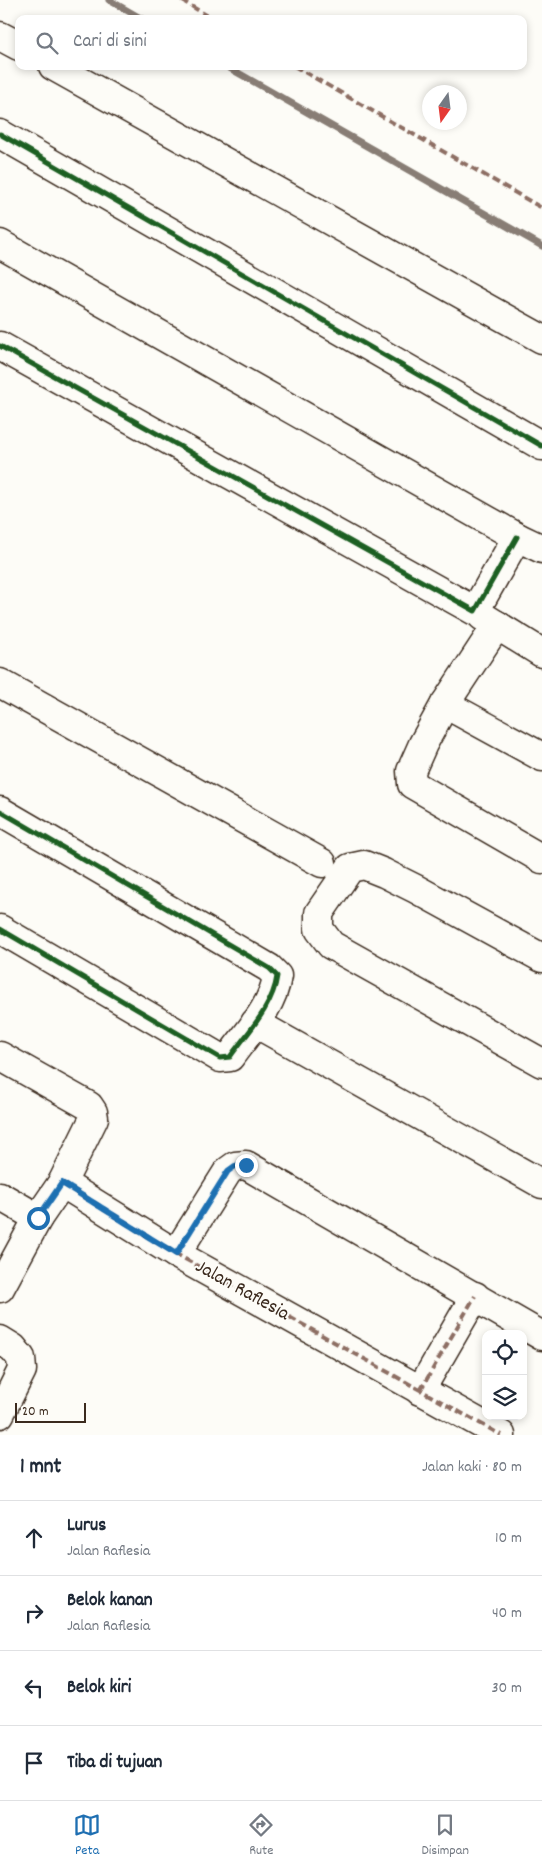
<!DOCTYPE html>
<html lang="id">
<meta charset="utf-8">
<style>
body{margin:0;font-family:Dekko,sans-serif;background:#f6f6f7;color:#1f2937}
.controls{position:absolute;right:15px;bottom:15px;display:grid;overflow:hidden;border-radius:10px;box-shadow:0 2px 8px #0003}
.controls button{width:45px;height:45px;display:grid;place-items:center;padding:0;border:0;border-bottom:1px solid #e0e1e3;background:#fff;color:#1f2937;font:25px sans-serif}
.compass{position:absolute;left:422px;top:85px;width:45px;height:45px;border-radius:50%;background:#fff;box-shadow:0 2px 8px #0003;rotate:194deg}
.scale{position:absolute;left:15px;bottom:12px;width:71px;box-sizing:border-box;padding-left:5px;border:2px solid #3b2a1e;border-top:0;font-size:14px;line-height:18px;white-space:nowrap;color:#3b2a1e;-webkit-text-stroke:4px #fdfcf7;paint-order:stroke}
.stop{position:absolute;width:15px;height:15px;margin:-11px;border:4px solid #1f6fb2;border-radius:50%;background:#fff}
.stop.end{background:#1f6fb2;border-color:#fff;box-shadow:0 1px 5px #0008}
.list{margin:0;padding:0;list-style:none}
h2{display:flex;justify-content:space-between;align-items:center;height:65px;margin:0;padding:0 20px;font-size:21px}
h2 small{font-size:16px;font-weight:400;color:#747a83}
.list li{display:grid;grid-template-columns:32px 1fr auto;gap:15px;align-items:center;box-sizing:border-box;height:75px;padding:0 20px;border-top:1px solid #e0e1e3}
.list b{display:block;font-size:19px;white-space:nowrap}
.list p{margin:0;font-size:16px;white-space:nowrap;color:#747a83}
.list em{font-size:16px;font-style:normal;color:#747a83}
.icon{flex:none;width:28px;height:28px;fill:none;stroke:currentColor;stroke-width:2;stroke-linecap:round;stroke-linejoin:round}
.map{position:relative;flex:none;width:542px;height:1435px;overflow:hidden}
.search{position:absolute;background:#fff;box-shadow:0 2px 8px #0003;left:15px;right:15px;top:15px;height:55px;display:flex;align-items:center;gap:12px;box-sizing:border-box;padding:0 18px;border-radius:10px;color:#747a83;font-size:19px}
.sheet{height:365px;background:#fff}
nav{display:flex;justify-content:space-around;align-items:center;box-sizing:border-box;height:70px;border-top:1px solid #e0e1e3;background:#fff;font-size:14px;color:#747a83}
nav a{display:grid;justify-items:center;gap:2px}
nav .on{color:#1f6fb2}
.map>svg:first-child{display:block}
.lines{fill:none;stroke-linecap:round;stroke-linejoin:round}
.stream{stroke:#887d74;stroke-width:7}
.minor-casing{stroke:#3b2a1e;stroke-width:31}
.minor{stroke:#fdfcf7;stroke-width:28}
.quiet{stroke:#8d6e63;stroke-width:4;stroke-dasharray:8 4;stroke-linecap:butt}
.cycleway-casing{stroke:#fdfcf7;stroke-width:8}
.cycleway{stroke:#1b5e20;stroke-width:5}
.route{stroke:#1f6fb2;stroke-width:6}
.labels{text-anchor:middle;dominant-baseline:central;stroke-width:4;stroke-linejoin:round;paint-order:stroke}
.street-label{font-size:20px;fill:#3b2a1e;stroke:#fdfcf7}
</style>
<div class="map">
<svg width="542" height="1435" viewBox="0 0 542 1435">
<rect width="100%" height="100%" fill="#fdfcf7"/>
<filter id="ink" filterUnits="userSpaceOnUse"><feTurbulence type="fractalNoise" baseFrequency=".02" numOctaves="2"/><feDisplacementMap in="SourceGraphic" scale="10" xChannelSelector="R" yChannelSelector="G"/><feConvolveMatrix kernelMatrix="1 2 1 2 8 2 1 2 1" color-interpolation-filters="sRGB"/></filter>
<g filter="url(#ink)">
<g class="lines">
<g class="stream">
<path d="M109 0 142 19"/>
<path d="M226 66 542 246"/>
</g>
<defs>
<g id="minor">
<path d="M0 36 19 46"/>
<path d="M53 66 542 339"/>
<path d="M0 134 542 446"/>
<path d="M0 244 517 537 542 549"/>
<path d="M0 346 475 611 517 537"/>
<path d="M482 616 542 653"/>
<path d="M497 625 445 704 423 744 411 771 412 784 542 859"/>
<path d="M0 683 322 863"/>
<path d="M445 704 542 757"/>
<path d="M0 811 269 968 277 976C273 1007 247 1033 230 1057L220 1058 0 929"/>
<path d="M542 958 416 889 384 873 364 865 350 868 319 913V929L331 945 542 1063"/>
<path d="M255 1023 542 1184"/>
<path d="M0 1056 89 1106 93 1112 94 1118 62 1183 38 1218 0 1196"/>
<path d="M62 1183 176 1254 501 1435"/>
<path d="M176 1254 228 1171 235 1166 246 1165 542 1336"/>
<path d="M0 1288 38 1218"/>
<path d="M0 1340 13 1348 21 1358 22 1370 0 1414"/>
<path d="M420 1391 475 1296"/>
</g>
</defs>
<use href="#minor" class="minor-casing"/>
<use href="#minor" class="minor"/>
<g class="quiet">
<path d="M181 0 213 19"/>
<path d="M294 66 542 208"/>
<path d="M62 1183 176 1254 501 1435"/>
<path d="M420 1391 475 1296"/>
</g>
<defs>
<g id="cycleway">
<path d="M0 134 542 446"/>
<path d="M0 346 475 611 517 537"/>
<path d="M0 811 269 968 277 976C273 1007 247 1033 230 1057L220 1058 0 929"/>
</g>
</defs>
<use href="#cycleway" class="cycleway-casing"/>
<use href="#cycleway" class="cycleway"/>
</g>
</g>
<g class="lines" filter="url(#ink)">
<path class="route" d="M38 1218 62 1183 176 1254 228 1171 235 1166 246 1165"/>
</g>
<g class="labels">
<g class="street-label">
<text transform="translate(242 1291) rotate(29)">Jalan Raflesia</text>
</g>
</g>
</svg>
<div class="controls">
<button><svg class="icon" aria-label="locate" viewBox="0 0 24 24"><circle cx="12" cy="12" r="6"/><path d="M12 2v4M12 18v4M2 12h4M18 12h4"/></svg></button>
<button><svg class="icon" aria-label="layers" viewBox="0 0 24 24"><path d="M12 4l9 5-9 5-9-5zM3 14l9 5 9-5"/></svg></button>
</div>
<svg class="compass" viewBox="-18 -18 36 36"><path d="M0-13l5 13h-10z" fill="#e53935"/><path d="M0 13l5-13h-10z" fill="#747a83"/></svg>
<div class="scale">20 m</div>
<div class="stop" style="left:38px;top:1218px"></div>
<div class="stop end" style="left:246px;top:1165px"></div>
<div class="search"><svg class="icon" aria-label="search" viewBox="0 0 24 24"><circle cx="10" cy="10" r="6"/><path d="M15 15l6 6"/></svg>Cari di sini</div>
</div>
<section class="sheet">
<h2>1 mnt<small>Jalan kaki · 80 m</small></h2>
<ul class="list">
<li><svg class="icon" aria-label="ahead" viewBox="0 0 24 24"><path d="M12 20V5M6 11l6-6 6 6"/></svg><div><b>Lurus</b><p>Jalan Raflesia</p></div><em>10 m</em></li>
<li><svg class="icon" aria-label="right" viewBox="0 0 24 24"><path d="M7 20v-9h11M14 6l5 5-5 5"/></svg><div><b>Belok kanan</b><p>Jalan Raflesia</p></div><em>40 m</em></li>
<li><svg class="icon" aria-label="left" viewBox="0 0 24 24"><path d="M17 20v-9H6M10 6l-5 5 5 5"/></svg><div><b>Belok kiri</b></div><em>30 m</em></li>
<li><svg class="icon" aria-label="arrive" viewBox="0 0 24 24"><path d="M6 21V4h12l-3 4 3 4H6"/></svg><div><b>Tiba di tujuan</b></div></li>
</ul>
</section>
<nav>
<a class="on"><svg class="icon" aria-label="map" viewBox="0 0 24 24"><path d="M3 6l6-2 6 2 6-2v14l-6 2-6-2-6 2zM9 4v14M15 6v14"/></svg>Peta</a>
<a><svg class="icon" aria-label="directions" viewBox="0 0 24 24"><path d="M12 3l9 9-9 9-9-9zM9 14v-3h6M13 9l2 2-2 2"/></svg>Rute</a>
<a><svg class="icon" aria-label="saved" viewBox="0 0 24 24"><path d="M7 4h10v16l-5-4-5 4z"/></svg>Disimpan</a>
</nav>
